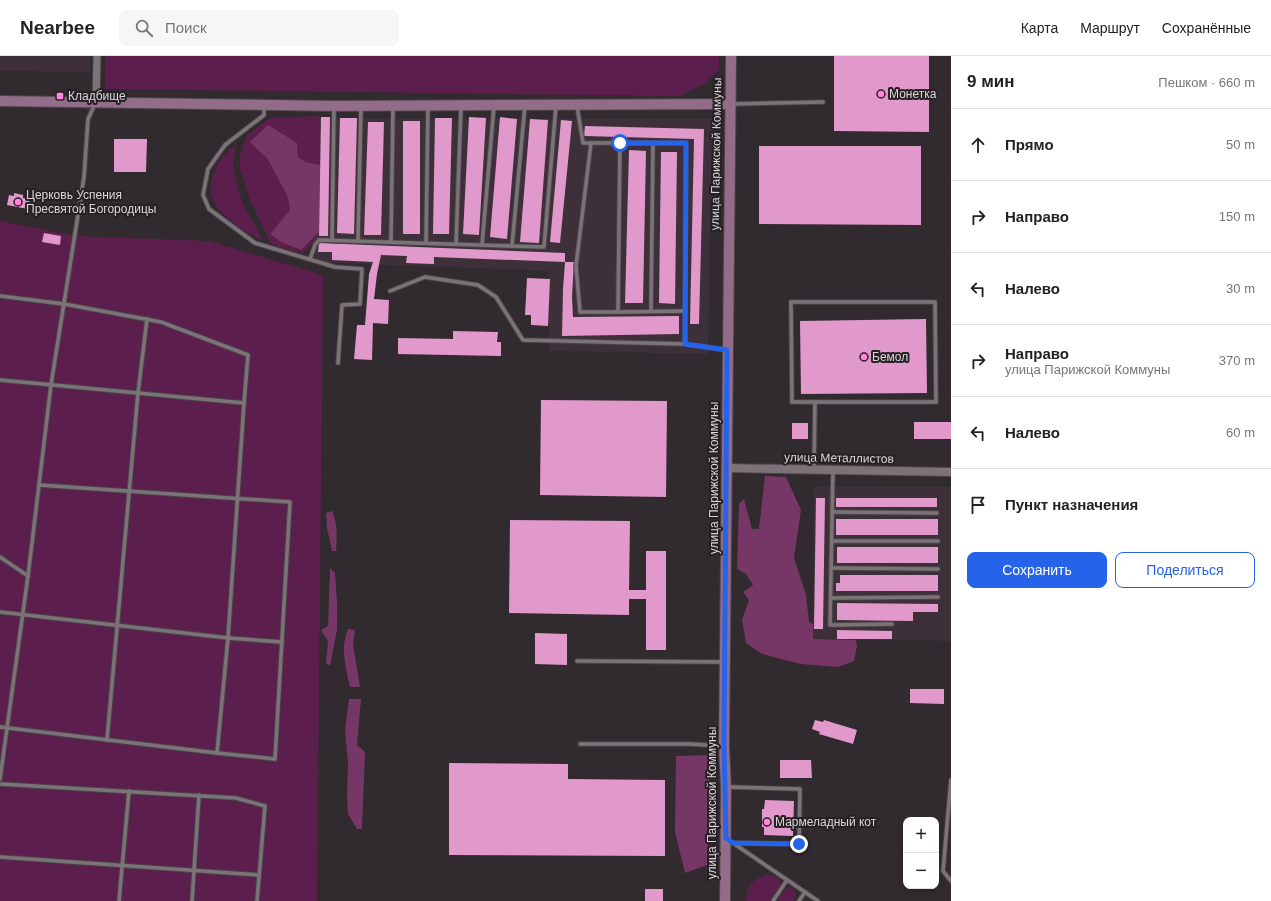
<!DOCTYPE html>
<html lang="ru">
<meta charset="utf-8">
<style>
body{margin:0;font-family:Arial,sans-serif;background:#f6f6f6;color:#222}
.controls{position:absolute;right:12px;bottom:12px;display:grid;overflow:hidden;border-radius:8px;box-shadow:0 2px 6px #0003}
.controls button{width:36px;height:36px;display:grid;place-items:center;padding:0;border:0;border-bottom:1px solid #e0e0e0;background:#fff;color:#222;font:20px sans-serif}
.stop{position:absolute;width:12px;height:12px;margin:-9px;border:3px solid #2563eb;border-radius:50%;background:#fff}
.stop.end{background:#2563eb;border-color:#fff;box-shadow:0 1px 4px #0008}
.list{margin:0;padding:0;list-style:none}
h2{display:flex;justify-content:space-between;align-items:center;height:52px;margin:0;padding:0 16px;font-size:17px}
h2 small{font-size:13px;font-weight:400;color:#767676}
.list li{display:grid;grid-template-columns:26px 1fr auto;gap:12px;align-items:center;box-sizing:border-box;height:72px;padding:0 16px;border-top:1px solid #e0e0e0}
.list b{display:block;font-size:15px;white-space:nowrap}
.list p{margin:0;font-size:13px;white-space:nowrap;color:#767676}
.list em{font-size:13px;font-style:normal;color:#767676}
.actions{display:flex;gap:8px;padding:12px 16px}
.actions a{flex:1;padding:9px 0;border:1px solid #2563eb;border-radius:8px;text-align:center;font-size:14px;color:#2563eb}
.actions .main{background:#2563eb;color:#fff}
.icon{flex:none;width:22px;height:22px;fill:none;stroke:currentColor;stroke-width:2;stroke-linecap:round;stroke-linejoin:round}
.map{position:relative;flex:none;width:951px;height:845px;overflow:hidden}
header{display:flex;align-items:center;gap:24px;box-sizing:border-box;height:56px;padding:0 20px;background:#fff;border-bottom:1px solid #e0e0e0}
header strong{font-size:19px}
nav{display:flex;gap:22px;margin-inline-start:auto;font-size:14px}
.search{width:280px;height:36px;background:#f6f6f6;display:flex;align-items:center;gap:10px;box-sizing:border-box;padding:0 14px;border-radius:8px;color:#767676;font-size:15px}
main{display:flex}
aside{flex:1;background:#fff}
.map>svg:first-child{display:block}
.built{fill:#3d3039}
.green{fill:#5c1f4d}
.forest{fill:#773766}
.building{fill:#e198cb}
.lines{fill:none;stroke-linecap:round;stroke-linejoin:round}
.service-casing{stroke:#4b4549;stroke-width:5.5}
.minor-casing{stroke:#4b4549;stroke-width:9}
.tertiary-casing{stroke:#4b4549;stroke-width:10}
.secondary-casing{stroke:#4b4549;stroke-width:12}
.service{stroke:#7c7379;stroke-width:3.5}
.minor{stroke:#7c7379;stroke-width:7}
.tertiary{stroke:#7c7379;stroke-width:8}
.secondary{stroke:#926c88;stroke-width:10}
.route{stroke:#2563eb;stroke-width:5}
.poi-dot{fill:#ff85de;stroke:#272025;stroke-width:1.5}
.labels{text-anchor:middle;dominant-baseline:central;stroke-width:4;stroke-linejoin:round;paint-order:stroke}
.poi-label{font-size:12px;fill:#dad6d9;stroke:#272025;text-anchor:start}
.street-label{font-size:12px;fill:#dad6d9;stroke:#272025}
</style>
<header>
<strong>Nearbee</strong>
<div class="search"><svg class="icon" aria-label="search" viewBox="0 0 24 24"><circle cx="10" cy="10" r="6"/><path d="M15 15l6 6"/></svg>Поиск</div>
<nav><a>Карта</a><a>Маршрут</a><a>Сохранённые</a></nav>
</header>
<main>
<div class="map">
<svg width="951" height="845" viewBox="0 0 951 845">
<rect width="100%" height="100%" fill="#312a2f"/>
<g class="built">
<path d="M0 0H90V16L0 15Z"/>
<path d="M313 62 712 63 708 298 549 295V215L311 206Z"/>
<path d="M814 430 951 431V585L813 583Z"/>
</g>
<g class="green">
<path d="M105 0H719V13L705 27 680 40 105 33Z"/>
<path d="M320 60V109L305 106 297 101 251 86 267 102 288 141 290 154 270 179 301 194 319 176V180L303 197 276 190 270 186 251 146 240 114V98L247 79 270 62Z"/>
<path d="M236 89 233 104 236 126 243 148 263 184C245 178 214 156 211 137 210 133 211 128 212 124 216 107 222 99 236 89Z"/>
<path d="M0 165 75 180 209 185 323 219 317 845H0Z"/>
<path d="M765 819H773L779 823 781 828 769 845H746C747 829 751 825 765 819Z"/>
<path d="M787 832C792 831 796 834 796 839L793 845H777Z"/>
</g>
<g class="forest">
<path d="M268 69 297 87 298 101 305 106 320 109 319 176 301 194 281 186 270 178 290 154 288 141 267 102 250 86Z"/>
<path d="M765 420 786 421 801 454 794 502 806 539 809 566 813 568V583L856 584 857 590 854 605 838 611 801 608 762 598 746 587 742 564 749 544 743 536 753 529 746 518 737 513 739 448 744 443 752 473H759Z"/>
<path d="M332 455C338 468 337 481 336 495H332L327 472 326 457Z"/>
<path d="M330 512 335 517 337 546V574L330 610 326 607 328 585 321 574 328 570Z"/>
<path d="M348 573 355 574 353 588 360 631H350C346 612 340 592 348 573Z"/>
<path d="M349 643H361L357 689 365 696 362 773H357L348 758 347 738 348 708 345 673Z"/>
<path d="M710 699 707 809 685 817 675 776 676 700Z"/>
</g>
<g class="building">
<path d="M834 0H929V76L834 75Z"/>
<path d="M321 61H330L328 180H319Z"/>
<path d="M469 61 486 62 479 179 463 178Z"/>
<path d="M500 61 517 63 507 183 490 181Z"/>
<path d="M340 62H357L354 178 337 177Z"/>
<path d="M435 62H452L449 178H433Z"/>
<path d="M530 63 548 64 539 187 520 186Z"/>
<path d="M561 64 572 65 560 187 550 186Z"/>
<rect x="403" y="65" width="17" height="113"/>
<path d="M368 66H384L381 179H364Z"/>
<path d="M585 70 704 73 699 268H690L694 83 584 80Z"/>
<path d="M114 83H147L146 116H114Z"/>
<path d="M759 90H921V169L759 168Z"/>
<path d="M629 94 646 95 643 247H625Z"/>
<path d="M661 96H677L675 248 659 247Z"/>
<path d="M14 137 23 139V142L30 143 28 153 7 149 9 139 14 140Z"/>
<path d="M44 177 61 180 60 189 42 186Z"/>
<path d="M319 187 565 197V206L434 201V208L406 207 407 200 381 199 377 218 374 243 389 244 388 268 373 267 372 304 354 303 357 269H365L369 218 373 206 332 204V196H318Z"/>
<path d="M565 206H574L572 241 573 261 679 260V278L562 280 563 233Z"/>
<path d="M527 222 550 223 548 270 531 269V259H525Z"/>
<path d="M926 263 927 337 801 338 800 265Z"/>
<path d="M453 275 498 276 497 286H501V300L398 298V282L453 283Z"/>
<path d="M541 344 667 345 666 441 540 439Z"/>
<rect x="914" y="366" width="37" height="17"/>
<rect x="792" y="367" width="16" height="16"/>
<path d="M816 442H825L823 573H814Z"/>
<rect x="836" y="442" width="101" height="9"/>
<rect x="836" y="463" width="102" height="16"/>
<path d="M510 464 630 465 629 534H646V495H666V594H646V543H629V559L509 557Z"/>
<rect x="837" y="491" width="101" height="16"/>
<path d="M840 519H938V535H836V527H840Z"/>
<path d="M837 547 938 548V556H913V565L837 564Z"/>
<path d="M837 574 892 575V583H837Z"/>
<path d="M535 577 567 578V609L535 608Z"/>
<path d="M910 633H944V648L910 647Z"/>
<path d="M815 664 823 666 824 664 857 674 853 688 819 678 820 676 812 673Z"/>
<path d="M780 704H811L812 722H780Z"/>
<path d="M449 707 568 708V723L665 724V800L449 799Z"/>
<path d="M765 744 794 745 793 780 764 779V771H762V753H764Z"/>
<rect x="645" y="833" width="18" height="12"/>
</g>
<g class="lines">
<defs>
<g id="service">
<path d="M731 48 823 46"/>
<path d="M264 49V59L225 89 208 113 203 139 209 153 255 187 335 211 362 213 360 248 342 249 338 307"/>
<path d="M577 50 583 87H686L685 288"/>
<path d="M591 87 576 210 580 256H618L685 255"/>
<path d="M332 183 334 50"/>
<path d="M358 184 361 51"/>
<path d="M391 185 393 51"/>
<path d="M426 187 428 50"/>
<path d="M456 188 461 51"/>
<path d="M482 189 494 50"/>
<path d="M512 190 525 49"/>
<path d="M310 203 315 189 319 184 544 191 556 50"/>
<path d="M390 235 425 221 478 229 496 241 523 284 685 288 726 294"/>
<path d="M0 240 64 248 161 266 248 299 244 347"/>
<path d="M791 246H935L936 346H792Z"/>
<path d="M651 255 653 87"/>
<path d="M618 256 620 87"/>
<path d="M0 324 244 347 228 582 0 556"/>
<path d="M814 413 815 346"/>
<path d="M833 414 830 569 892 568"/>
<path d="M832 456 937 457"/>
<path d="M832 485H938"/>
<path d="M0 501 28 520"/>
<path d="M831 512 938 513"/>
<path d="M831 542 938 541"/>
<path d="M577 605 724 606"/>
<path d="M0 671 217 697 275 703 290 446 39 429"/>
<path d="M107 684 138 337 147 263"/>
<path d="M580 688H690L723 690"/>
<path d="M217 697 228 582 282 586"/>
<path d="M0 723 28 520 51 329 84 121 88 63 95 48"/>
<path d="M951 724 943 815 951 825"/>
<path d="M0 728 236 742 265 750 257 845"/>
<path d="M728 731 800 733 799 788 733 787"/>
<path d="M733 787 818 845"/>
<path d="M0 801 259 819"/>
<path d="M119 845 129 735"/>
<path d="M192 845 199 739"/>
<path d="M773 845 787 824"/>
<path d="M799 845 805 836"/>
</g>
<path id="minor" d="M96 47 97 0"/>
<path id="tertiary" d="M727 412 951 416"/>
<g id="secondary">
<path d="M0 45 334 50 730 48"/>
<path d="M725 845 726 731 724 690 731 0"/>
</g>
</defs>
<use href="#service" class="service-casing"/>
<use href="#minor" class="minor-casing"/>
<use href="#tertiary" class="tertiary-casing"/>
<use href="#secondary" class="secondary-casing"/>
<use href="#service" class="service"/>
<use href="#minor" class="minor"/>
<use href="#tertiary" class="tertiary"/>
<use href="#secondary" class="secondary"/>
</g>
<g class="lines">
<path class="route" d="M620 87H686L685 288 727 294 724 690 726 782 733 787 799 788"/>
</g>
<g class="poi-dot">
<circle cx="881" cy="38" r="4"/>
<rect x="56" y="36" width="8" height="8" rx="2"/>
<circle cx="18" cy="146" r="4"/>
<circle cx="864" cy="301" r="4"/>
<circle cx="767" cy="766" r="4"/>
</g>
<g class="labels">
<g class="poi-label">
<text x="889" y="38">Монетка</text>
<text x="68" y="40">Кладбище</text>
<text x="26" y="139">Церковь Успения<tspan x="26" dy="14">Пресвятой Богородицы</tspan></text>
<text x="872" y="301">Бемол</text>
<text x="775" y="766">Мармеладный кот</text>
</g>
<g class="street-label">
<text transform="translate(716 98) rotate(-89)">улица Парижской Коммуны</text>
<text transform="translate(839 402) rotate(1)">улица Металлистов</text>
<text transform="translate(714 422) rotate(-90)">улица Парижской Коммуны</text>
<text transform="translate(712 747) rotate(-90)">улица Парижской Коммуны</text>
</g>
</g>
</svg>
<div class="controls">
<button>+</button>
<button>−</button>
</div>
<div class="stop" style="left:620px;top:87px"></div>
<div class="stop end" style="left:799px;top:788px"></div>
</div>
<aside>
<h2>9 мин<small>Пешком · 660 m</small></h2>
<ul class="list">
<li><svg class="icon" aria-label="ahead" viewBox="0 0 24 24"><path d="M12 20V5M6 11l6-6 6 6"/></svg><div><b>Прямо</b></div><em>50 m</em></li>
<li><svg class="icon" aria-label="right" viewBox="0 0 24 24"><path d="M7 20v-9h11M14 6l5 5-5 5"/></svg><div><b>Направо</b></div><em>150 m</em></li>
<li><svg class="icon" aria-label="left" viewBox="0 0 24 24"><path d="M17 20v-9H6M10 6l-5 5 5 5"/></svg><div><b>Налево</b></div><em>30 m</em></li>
<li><svg class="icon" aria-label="right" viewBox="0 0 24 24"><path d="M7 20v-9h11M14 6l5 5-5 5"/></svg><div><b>Направо</b><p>улица Парижской Коммуны</p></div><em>370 m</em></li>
<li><svg class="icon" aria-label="left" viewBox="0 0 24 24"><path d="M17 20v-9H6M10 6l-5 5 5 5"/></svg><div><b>Налево</b></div><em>60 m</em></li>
<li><svg class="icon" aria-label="arrive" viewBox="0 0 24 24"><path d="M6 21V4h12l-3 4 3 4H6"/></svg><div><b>Пункт назначения</b></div></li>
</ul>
<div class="actions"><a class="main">Сохранить</a><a>Поделиться</a></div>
</aside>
</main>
